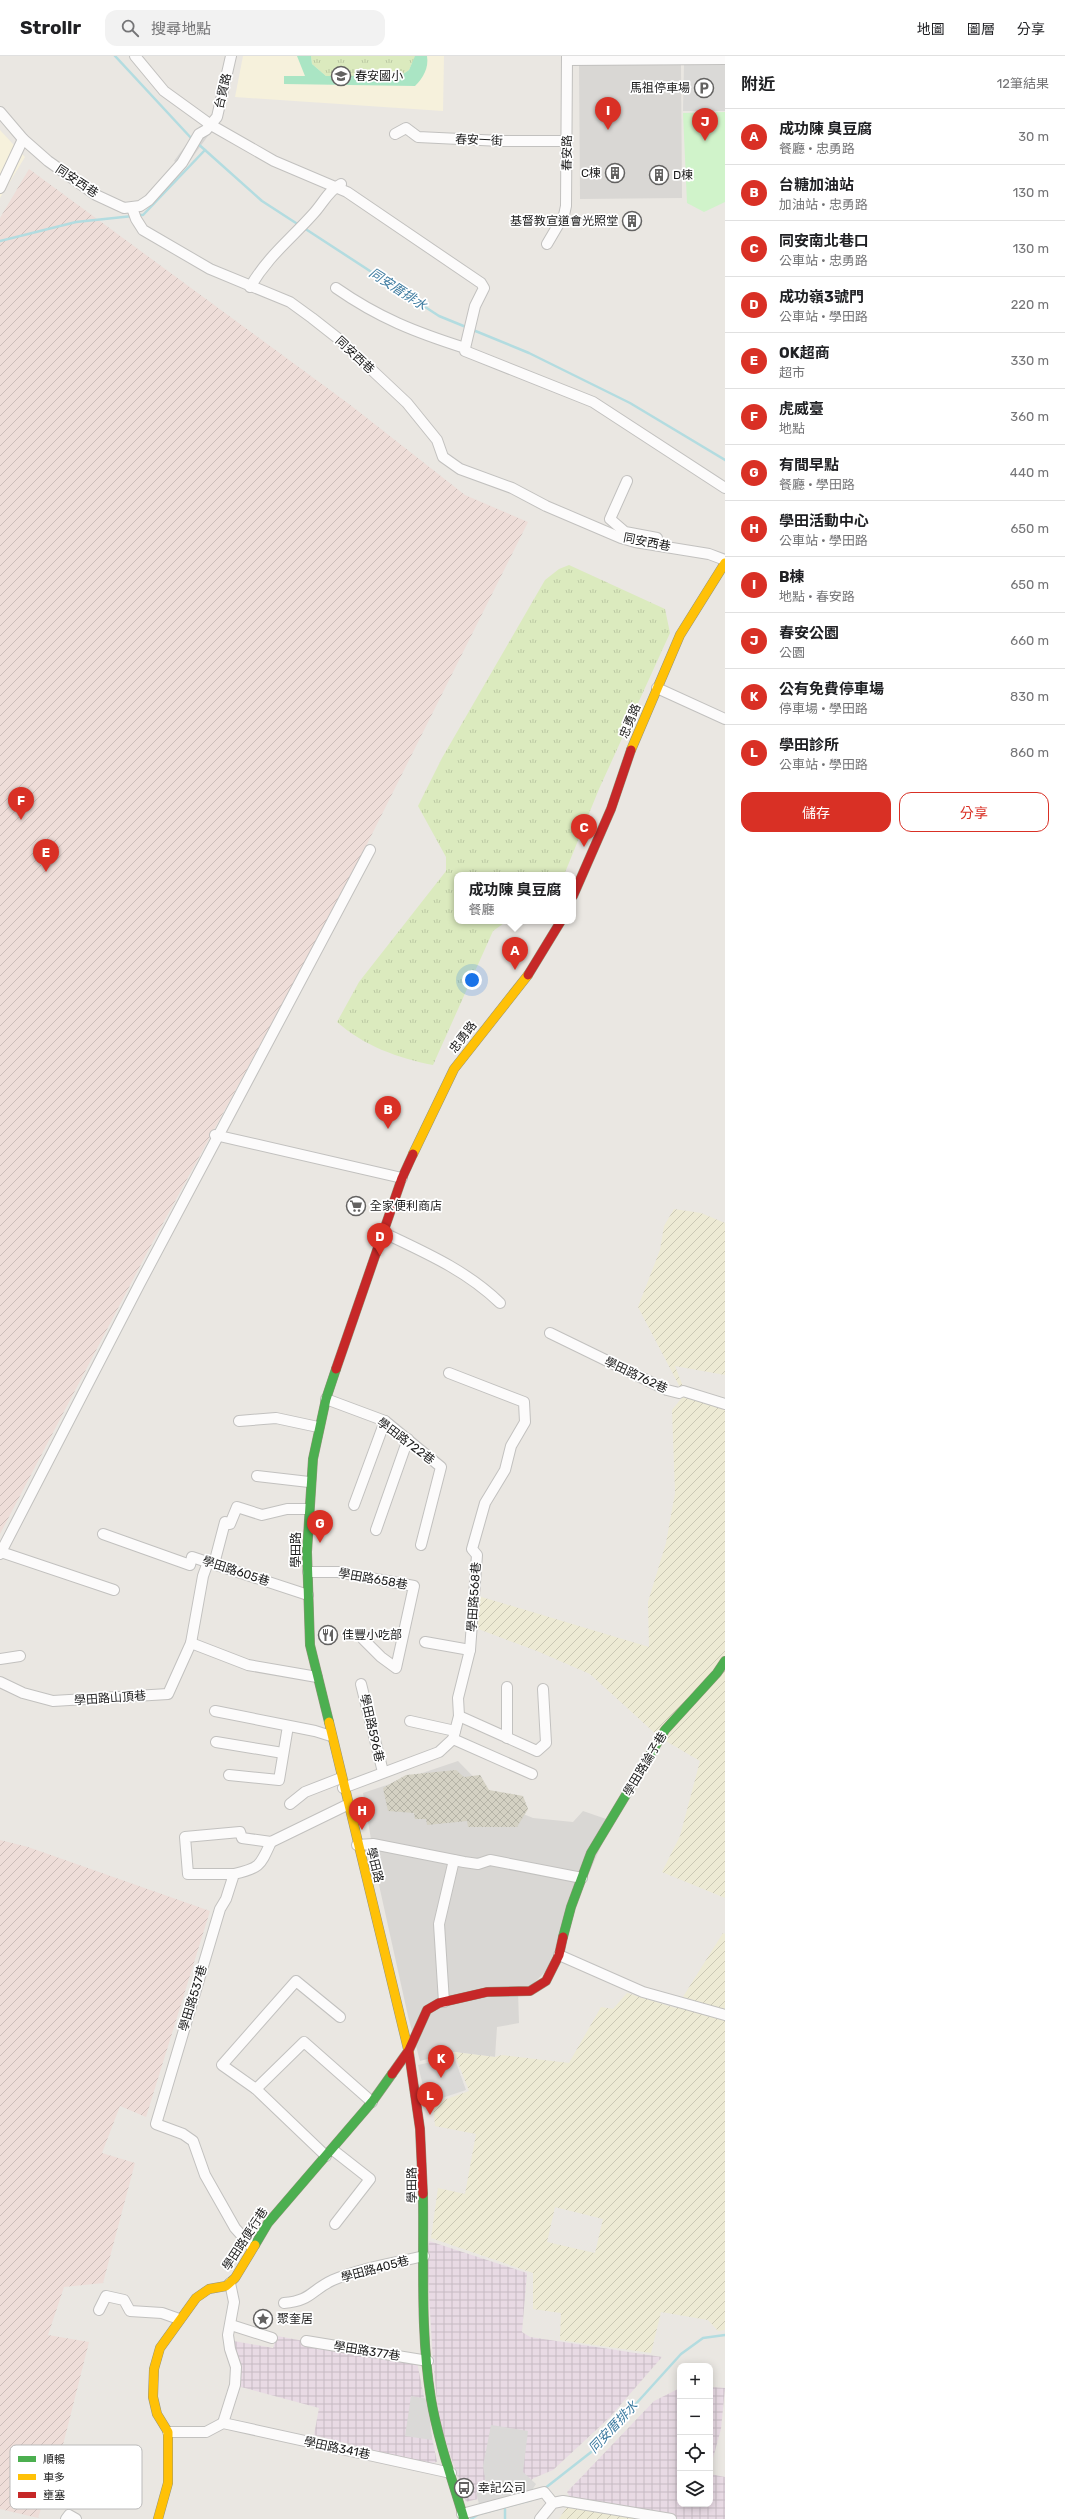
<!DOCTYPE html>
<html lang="zh-TW">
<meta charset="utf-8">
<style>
body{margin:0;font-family:Rubik,"Noto Sans TC",sans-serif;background:#f2f2f2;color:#202124}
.controls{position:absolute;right:12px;bottom:12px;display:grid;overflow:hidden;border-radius:8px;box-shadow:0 2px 10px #0003}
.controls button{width:36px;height:36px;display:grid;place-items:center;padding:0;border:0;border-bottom:1px solid #e0e0e0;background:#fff;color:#202124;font:20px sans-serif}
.you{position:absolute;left:472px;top:924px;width:14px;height:14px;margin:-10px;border:3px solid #fff;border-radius:50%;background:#1a73e8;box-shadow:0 0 0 6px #1a73e833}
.badge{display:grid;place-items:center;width:26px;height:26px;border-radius:50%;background:#d93025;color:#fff;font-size:13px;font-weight:700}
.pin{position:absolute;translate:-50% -33px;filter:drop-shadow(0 1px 2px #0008)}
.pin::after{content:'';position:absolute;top:21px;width:14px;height:12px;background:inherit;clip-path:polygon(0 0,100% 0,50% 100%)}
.popup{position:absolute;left:454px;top:816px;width:122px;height:52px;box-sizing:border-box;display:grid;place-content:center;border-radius:8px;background:#fff;filter:drop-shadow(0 1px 3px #0005);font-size:13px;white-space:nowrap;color:#757577}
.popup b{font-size:15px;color:#202124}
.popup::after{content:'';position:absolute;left:50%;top:100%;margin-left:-8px;border:8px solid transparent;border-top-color:#fff}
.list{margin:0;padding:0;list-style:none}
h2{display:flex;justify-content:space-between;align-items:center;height:52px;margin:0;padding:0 16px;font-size:17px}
h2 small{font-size:13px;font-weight:400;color:#757577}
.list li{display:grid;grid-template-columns:26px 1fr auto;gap:12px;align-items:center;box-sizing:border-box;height:56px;padding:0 16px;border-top:1px solid #e0e0e0}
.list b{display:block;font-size:15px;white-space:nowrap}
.list p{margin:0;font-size:13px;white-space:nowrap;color:#757577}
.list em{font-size:13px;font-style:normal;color:#757577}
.actions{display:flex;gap:8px;padding:12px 16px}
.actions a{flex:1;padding:9px 0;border:1px solid #d93025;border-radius:12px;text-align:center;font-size:14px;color:#d93025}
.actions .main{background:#d93025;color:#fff}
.icon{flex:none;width:22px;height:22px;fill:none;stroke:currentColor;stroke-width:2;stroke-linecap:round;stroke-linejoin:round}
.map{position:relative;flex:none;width:725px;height:2463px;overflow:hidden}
header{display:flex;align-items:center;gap:24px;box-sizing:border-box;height:56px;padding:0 20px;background:#fff;border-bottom:1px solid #e0e0e0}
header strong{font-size:19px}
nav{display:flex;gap:22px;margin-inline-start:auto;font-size:14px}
.search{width:280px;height:36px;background:#f2f2f2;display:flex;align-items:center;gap:10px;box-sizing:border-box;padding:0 14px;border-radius:12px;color:#757577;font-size:15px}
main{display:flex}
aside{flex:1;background:#fff}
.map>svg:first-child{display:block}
.residential{fill:#d9d7d4}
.industrial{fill:url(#industrial-grid)}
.education{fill:#f6f1dc}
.military{fill:url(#military-furrows)}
.construction{fill:url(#construction-cross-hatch)}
.farmland{fill:url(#farmland-furrows);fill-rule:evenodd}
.grass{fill:url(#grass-tufts)}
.park{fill:#d0f3ca}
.pitch{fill:#aae5c4}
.parking{fill:#dad9d7}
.pier{fill:#d7d6d4}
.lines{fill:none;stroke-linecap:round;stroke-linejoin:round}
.stream{stroke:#b3dce0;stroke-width:2.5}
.street-casing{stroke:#c2c1bf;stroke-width:12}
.fast-casing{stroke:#94937b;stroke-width:10}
.slow-casing{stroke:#94937b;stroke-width:10}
.jam-casing{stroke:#94937b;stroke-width:10}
.street{stroke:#fcfbfb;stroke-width:10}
.fast{stroke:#4caf50;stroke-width:9}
.slow{stroke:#ffc107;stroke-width:9}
.jam{stroke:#c62828;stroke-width:9}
.labels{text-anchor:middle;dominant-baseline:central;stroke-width:3.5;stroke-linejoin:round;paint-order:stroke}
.poi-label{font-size:12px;fill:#1b1b1b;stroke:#fff;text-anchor:start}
.street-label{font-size:12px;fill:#1b1b1b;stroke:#fff}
.water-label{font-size:13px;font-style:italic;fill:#3d7ba0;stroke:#fff}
.key{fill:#fff;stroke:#bbb;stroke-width:1}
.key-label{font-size:11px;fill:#1b1b1b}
</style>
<header>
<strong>Strollr</strong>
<div class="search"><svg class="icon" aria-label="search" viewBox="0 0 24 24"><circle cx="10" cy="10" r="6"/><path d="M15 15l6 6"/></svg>搜尋地點</div>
<nav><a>地圖</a><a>圖層</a><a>分享</a></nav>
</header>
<main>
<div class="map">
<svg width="725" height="2463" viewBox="0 0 725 2463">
<defs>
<pattern id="industrial-grid" width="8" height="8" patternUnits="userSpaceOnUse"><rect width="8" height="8" fill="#e8dae4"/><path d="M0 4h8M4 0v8" fill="none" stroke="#c6bac3"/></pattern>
<pattern id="military-furrows" width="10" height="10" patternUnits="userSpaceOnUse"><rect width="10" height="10" fill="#eeddd8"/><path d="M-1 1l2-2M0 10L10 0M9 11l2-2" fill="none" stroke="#ccbdb9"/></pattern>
<pattern id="construction-cross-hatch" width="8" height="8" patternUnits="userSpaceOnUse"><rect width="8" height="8" fill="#d4d1c3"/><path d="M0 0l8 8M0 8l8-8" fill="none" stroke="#b5b3a7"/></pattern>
<pattern id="farmland-furrows" width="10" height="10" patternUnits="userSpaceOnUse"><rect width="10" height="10" fill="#edead4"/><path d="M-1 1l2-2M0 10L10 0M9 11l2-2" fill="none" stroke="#cbc8b5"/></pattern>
<pattern id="grass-tufts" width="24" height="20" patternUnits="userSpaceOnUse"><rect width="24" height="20" fill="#dbeabe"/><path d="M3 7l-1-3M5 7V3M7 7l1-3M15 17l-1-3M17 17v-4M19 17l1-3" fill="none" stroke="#bbc8a3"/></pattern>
</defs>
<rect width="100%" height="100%" fill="#eae7e2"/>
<g class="residential">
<path d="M681 8 682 142 580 143 579 9Z"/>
<path d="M458 1705 501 1749 533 1762 573 1766 583 1755 612 1765 546 1915 527 1934 518 1935 519 1967 497 1971 495 2001 454 1996 420 2005 408 1960 379 1829 363 1737Z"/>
</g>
<g class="industrial">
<path d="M429 2185 527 2217 522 2276 530 2281 662 2301 609 2362 553 2414 534 2422 521 2432 466 2446 439 2365 433 2306 427 2204Z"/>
<path d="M277 2280 417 2306 437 2406 426 2408 314 2379 319 2352 234 2329 228 2284 273 2292Z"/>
<path d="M710 2331 725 2332 721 2373 710 2413Z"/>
<path d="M680 2332V2448H710V2418L725 2421V2463H679L583 2446 570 2441 567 2436 654 2345Z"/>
</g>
<g class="education">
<path d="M243 0H444L443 55 235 41Z"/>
<path d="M0 74 25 101 0 142Z"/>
</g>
<g class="military">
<path d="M29 113 349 348 465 439 528 466 338 846 150 1191 0 1478V162Z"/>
<path d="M0 1784 28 1791 210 1855 146 2061 120 2050 102 2097 135 2107 103 2227 64 2231 48 2279 89 2286 64 2385 38 2462 0 2453Z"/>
</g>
<path class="construction" d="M456 1714 464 1721 480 1719 489 1734 523 1740 528 1753 517 1771H468L467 1765 427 1769 426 1763H415L414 1757 388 1755 383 1732 406 1719Z"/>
<g class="farmland">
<path d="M674 1153 701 1157 725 1167V1319L675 1310 684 1333 725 1347V1842L662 1816 680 1780 700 1705 659 1681 590 1618 537 1595 473 1571 475 1539 649 1591 648 1546 666 1487 675 1437 672 1354 684 1339 638 1251 660 1194 664 1170Z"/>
<path d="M723 1877 725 1878V2274L718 2275 708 2264 661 2256 651 2297 560 2284 561 2257 533 2253V2217L431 2182 438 2132 465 2138 476 2078 435 2070 433 2048 469 2035 454 1996 495 2001 502 1999 569 2007 601 1951 613 1953 627 1937 676 1952ZM555 2151 603 2163 595 2197 547 2186Z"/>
<path d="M568 2449 646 2463H559Z"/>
</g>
<g class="grass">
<path d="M311 0H415V1L409 14 400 20H326L312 8Z"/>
<path d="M569 509 665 553 670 577 599 733 564 819H457V865H507L493 875 433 1009C398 1002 364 990 337 966L359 926 446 815V801L418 750 442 702 545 524 559 513Z"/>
</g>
<path class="park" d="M725 56V146L704 156 687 147 683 57Z"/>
<path class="pitch" d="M297 0H311L312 8 326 20H400L409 14 415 0H427C429 12 423 22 415 30L284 28V20H305Z"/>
<g class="parking">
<path d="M684 8H725V55H683Z"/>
<path d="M454 2001 466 2034 427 2047 418 2009Z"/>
<path d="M411 2340 428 2343 432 2384 405 2380Z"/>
<path d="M491 2369 528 2375 523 2416 536 2428 530 2437 479 2448 476 2436 487 2434 483 2410Z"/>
</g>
<path class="pier" d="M200 70 210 77 184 113 174 105Z"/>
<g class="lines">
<g class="stream">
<path d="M115 0 192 83"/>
<path d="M196 86 262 145 299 169"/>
<path d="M138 159H143L205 94"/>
<path d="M304 172 439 260 466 271"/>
<path d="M0 185 76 166 133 160"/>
<path d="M473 274 529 297 630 347 725 404"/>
<path d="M544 2433 595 2393 681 2298 703 2282 725 2279"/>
<path d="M505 2453V2463"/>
<path d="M471 2463 479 2458 531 2444"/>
</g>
<defs>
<g id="street">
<path d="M135 0 164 35 211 69 274 105 347 136 481 227 484 232 475 250 465 292"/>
<path d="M567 4 725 3"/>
<path d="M0 56 23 83 48 105 96 139 124 152 140 150 149 144 182 107 199 78 206 74 217 61 231 0"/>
<path d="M395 78 406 72 418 81 501 85H567"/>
<path d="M0 132 23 83"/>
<path d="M132 152 136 163 143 174 210 213 290 246 312 262 340 284 407 347 437 384 443 401 460 413 512 432 546 450 621 482 635 486 709 498 725 504"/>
<path d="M547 188 564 159 566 150 567 0"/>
<path d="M250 231C269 199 290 184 314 157 323 147 329 134 341 128"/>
<path d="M336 232C379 262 415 276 465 292V295L593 346 725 432"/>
<path d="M627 425 610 463 625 476 657 482"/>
<path d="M657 632 725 663"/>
<path d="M215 1079 402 1122"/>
<path d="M382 1176C424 1196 466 1214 500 1247"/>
<path d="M550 1277 667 1334 679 1337 683 1335 725 1348"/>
<path d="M326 1343 385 1365 441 1411 421 1489"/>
<path d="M239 1365 276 1362 318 1371"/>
<path d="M257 1420 309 1426"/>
<path d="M354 1449 385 1365"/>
<path d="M376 1474 408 1383"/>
<path d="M103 1478 190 1509 192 1501 308 1539"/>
<path d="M1 1496 114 1534"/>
<path d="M0 1498 139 1229 370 794"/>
<path d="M214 1508 225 1466 230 1468 237 1451 262 1459 287 1453H308"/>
<path d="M308 1516H338L414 1530 396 1612 381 1601 363 1583"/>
<path d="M425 1586 470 1594"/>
<path d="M191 1587 248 1609 317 1621"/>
<path d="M0 1603 20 1600"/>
<path d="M0 1626 23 1637 53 1645 168 1638 191 1587 203 1520 208 1506"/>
<path d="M361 1628 383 1716"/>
<path d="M507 1631V1682"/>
<path d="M215 1655 315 1675 331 1680"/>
<path d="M459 1660 537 1695 546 1687 543 1633"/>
<path d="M410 1665 455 1675"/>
<path d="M453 1683 532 1718"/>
<path d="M216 1686 283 1697"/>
<path d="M229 1719 279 1724 288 1670"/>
<path d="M343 1732 439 1696 453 1683 459 1660 458 1642 470 1594 477 1499 472 1493 485 1447 505 1414 511 1390 525 1366 524 1346 449 1317"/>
<path d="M290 1748 305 1736 341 1722"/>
<path d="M357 1789 373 1788 464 1806 478 1808 490 1804 582 1822"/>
<path d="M234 1818H188L185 1781 240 1776 242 1782 271 1786 347 1749"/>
<path d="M559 1899 643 1936 725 1959"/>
<path d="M444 1946 439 1868 454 1804"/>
<path d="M256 2033 304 1986 372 2046"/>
<path d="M333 2094 370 2123 335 2168"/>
<path d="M326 2100 256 2033 222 2009 296 1925 340 1961"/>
<path d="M252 2191 235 2172 205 2119 193 2085 183 2078 156 2068 220 1853 226 1843 234 1818C260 1812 260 1810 271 1786"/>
<path d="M284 2247C311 2245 311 2234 333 2224 361 2212 395 2207 424 2200"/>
<path d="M99 2254 106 2240 124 2244 130 2255 162 2257 179 2263"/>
<path d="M231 2269 272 2282"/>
<path d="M306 2285 428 2305"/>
<path d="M223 2367 235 2329 236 2311 230 2293 228 2279 234 2246 230 2227"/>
<path d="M168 2376H206L223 2367 451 2417"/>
<path d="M462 2458 544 2436 553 2447"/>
<path d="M66 2463 69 2459 76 2463"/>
<path d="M540 2463 553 2447 563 2445 671 2463"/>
</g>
<g id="fast">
<path d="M329 1666 310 1589 307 1496 313 1403 326 1343 336 1313"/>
<path d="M563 1881 571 1851 591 1797 665 1674 717 1617 725 1605"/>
<path d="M423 2138C424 2206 420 2276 431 2343 438 2384 452 2423 464 2463"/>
<path d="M255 2189 268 2167 372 2046 392 2018"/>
</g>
<g id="slow">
<path d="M631 694 680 579 725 507"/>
<path d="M413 1098 454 1013 528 919"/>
<path d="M329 1666 409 1997"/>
<path d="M158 2463 168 2427V2376L157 2358 153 2341 154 2313 160 2292 196 2242 209 2233 226 2230 235 2222 255 2189"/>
</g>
<g id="jam">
<path d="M573 840 611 753 631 694"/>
<path d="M528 919 561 865"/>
<path d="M336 1313 402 1122 413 1098"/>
<path d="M409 1997 420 2073 423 2138"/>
<path d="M392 2018 409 1994 427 1954 439 1947 487 1936 530 1935 546 1925 559 1899 563 1881"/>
</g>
</defs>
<use href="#street" class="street-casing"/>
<use href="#fast" class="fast-casing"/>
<use href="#slow" class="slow-casing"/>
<use href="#jam" class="jam-casing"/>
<use href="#street" class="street"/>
<use href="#fast" class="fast"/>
<use href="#slow" class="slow"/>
<use href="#jam" class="jam"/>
</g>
<defs>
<symbol id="school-ring" viewBox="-11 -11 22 22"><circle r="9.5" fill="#fff" stroke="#636261" stroke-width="1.5"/><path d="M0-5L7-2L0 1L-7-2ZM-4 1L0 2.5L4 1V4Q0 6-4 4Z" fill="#636261"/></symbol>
<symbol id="parking-ring" viewBox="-11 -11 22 22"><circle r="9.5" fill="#fff" stroke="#636261" stroke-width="1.5"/><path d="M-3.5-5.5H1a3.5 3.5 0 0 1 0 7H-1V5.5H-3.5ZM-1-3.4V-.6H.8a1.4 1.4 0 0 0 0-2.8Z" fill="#636261"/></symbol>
<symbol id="building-ring" viewBox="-11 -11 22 22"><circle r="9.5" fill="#fff" stroke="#636261" stroke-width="1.5"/><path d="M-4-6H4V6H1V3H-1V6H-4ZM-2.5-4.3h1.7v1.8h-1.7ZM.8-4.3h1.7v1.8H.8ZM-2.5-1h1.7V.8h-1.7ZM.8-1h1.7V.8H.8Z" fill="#636261"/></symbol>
<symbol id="supermarket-ring" viewBox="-11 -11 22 22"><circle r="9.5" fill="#fff" stroke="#636261" stroke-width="1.5"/><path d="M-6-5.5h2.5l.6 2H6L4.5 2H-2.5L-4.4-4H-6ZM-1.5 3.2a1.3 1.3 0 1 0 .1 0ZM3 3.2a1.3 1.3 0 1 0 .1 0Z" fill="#636261"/></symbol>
<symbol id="restaurant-ring" viewBox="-11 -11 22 22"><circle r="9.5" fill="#fff" stroke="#636261" stroke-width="1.5"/><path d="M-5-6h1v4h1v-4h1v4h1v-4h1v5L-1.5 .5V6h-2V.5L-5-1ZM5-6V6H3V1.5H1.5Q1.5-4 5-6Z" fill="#636261"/></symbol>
<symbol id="sight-ring" viewBox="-11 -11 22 22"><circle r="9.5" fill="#fff" stroke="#636261" stroke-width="1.5"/><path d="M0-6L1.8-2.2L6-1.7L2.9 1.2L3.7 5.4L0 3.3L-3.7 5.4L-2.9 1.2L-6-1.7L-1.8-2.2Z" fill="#636261"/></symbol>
<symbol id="bus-ring" viewBox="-11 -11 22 22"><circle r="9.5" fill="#fff" stroke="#636261" stroke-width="1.5"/><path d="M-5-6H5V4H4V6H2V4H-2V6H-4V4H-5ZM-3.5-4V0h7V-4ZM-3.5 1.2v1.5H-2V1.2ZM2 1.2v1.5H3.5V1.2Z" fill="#636261"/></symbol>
</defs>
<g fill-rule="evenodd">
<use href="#school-ring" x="330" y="9" width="22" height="22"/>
<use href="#parking-ring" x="693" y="21" width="22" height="22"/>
<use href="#building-ring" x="604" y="106" width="22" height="22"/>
<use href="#building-ring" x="648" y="108" width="22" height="22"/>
<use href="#building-ring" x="621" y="154" width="22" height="22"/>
<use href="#supermarket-ring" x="345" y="1139" width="22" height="22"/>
<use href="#restaurant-ring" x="317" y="1568" width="22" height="22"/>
<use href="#sight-ring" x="252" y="2252" width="22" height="22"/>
<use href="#bus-ring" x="453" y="2421" width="22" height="22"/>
</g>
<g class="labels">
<g class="poi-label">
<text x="355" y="20">春安國小</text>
<text x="690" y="32" text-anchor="end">馬祖停車場</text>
<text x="601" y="117" text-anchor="end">C棟</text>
<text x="673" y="119">D棟</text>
<text x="618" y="165" text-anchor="end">基督教宣道會光照堂</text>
<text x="370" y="1150">全家便利商店</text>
<text x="342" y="1579">佳豐小吃部</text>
<text x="277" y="2263">聚奎居</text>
<text x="478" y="2432">幸記公司</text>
</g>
<g class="street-label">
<text transform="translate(223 35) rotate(-77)">台貿路</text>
<text transform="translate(479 84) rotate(2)">春安一街</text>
<text transform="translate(567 97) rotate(-89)">春安路</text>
<text transform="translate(77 125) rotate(34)">同安西巷</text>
<text transform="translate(355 299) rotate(43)">同安西巷</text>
<text transform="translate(647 486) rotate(11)">同安西巷</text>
<text transform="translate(630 665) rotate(-67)">忠勇路</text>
<text transform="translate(463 981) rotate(-52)">忠勇路</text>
<text transform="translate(636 1319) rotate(25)">學田路762巷</text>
<text transform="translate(406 1385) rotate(37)">學田路722巷</text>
<text transform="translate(296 1494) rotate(-90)">學田路</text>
<text transform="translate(236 1515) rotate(18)">學田路605巷</text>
<text transform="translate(373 1523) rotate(10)">學田路658巷</text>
<text transform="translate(474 1541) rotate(-86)">學田路568巷</text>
<text transform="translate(110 1642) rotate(-4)">學田路山頂巷</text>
<text transform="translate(372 1672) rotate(77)">學田路596巷</text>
<text transform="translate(645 1708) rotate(-59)">學田路論子巷</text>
<text transform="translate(375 1809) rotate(76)">學田路</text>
<text transform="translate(193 1942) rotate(-73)">學田路537巷</text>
<text transform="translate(412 2129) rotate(-91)">學田路</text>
<text transform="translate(245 2183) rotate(-57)">學田路便行巷</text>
<text transform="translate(375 2213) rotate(-15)">學田路405巷</text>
<text transform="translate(367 2295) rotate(9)">學田路377巷</text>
<text transform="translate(337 2392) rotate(12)">學田路341巷</text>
</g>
<g class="water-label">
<text transform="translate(398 233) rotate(33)">同安厝排水</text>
<text transform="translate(613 2371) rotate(-47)">同安厝排水</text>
</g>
</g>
<rect x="10" y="2389" width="132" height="64" rx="6" class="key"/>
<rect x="18" y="2400" width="18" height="6" fill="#4caf50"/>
<rect x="18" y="2418" width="18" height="6" fill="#ffc107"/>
<rect x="18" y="2436" width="18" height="6" fill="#c62828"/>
<g class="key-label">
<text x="43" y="2407">順暢</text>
<text x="43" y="2425">車多</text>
<text x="43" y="2443">壅塞</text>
</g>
</svg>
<div class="controls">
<button>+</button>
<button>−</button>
<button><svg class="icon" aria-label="locate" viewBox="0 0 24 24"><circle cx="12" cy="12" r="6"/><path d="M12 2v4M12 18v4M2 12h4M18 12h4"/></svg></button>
<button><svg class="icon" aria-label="layers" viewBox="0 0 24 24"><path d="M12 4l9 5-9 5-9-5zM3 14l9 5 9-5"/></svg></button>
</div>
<div class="you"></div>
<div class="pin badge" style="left:515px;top:914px">A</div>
<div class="popup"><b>成功陳 臭豆腐</b>餐廳</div>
<div class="pin badge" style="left:388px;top:1073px">B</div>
<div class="pin badge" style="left:584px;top:791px">C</div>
<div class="pin badge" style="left:380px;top:1200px">D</div>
<div class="pin badge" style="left:46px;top:816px">E</div>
<div class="pin badge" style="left:21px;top:764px">F</div>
<div class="pin badge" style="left:320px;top:1487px">G</div>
<div class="pin badge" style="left:362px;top:1774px">H</div>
<div class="pin badge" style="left:608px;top:74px">I</div>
<div class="pin badge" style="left:705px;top:85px">J</div>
<div class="pin badge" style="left:441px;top:2022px">K</div>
<div class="pin badge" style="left:430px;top:2059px">L</div>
</div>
<aside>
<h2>附近<small>12筆結果</small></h2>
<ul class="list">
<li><span class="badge">A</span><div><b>成功陳 臭豆腐</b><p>餐廳 · 忠勇路</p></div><em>30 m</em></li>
<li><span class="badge">B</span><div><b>台糖加油站</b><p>加油站 · 忠勇路</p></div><em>130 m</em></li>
<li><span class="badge">C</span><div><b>同安南北巷口</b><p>公車站 · 忠勇路</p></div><em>130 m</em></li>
<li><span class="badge">D</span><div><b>成功嶺3號門</b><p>公車站 · 學田路</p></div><em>220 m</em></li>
<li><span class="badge">E</span><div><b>OK超商</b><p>超市</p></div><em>330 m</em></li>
<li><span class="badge">F</span><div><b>虎威臺</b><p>地點</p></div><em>360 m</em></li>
<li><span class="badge">G</span><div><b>有間早點</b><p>餐廳 · 學田路</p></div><em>440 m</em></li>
<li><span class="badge">H</span><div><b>學田活動中心</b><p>公車站 · 學田路</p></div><em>650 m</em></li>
<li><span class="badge">I</span><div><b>B棟</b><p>地點 · 春安路</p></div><em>650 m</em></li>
<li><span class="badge">J</span><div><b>春安公園</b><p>公園</p></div><em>660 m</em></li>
<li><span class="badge">K</span><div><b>公有免費停車場</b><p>停車場 · 學田路</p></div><em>830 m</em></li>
<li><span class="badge">L</span><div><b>學田診所</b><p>公車站 · 學田路</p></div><em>860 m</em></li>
</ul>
<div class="actions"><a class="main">儲存</a><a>分享</a></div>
</aside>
</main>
